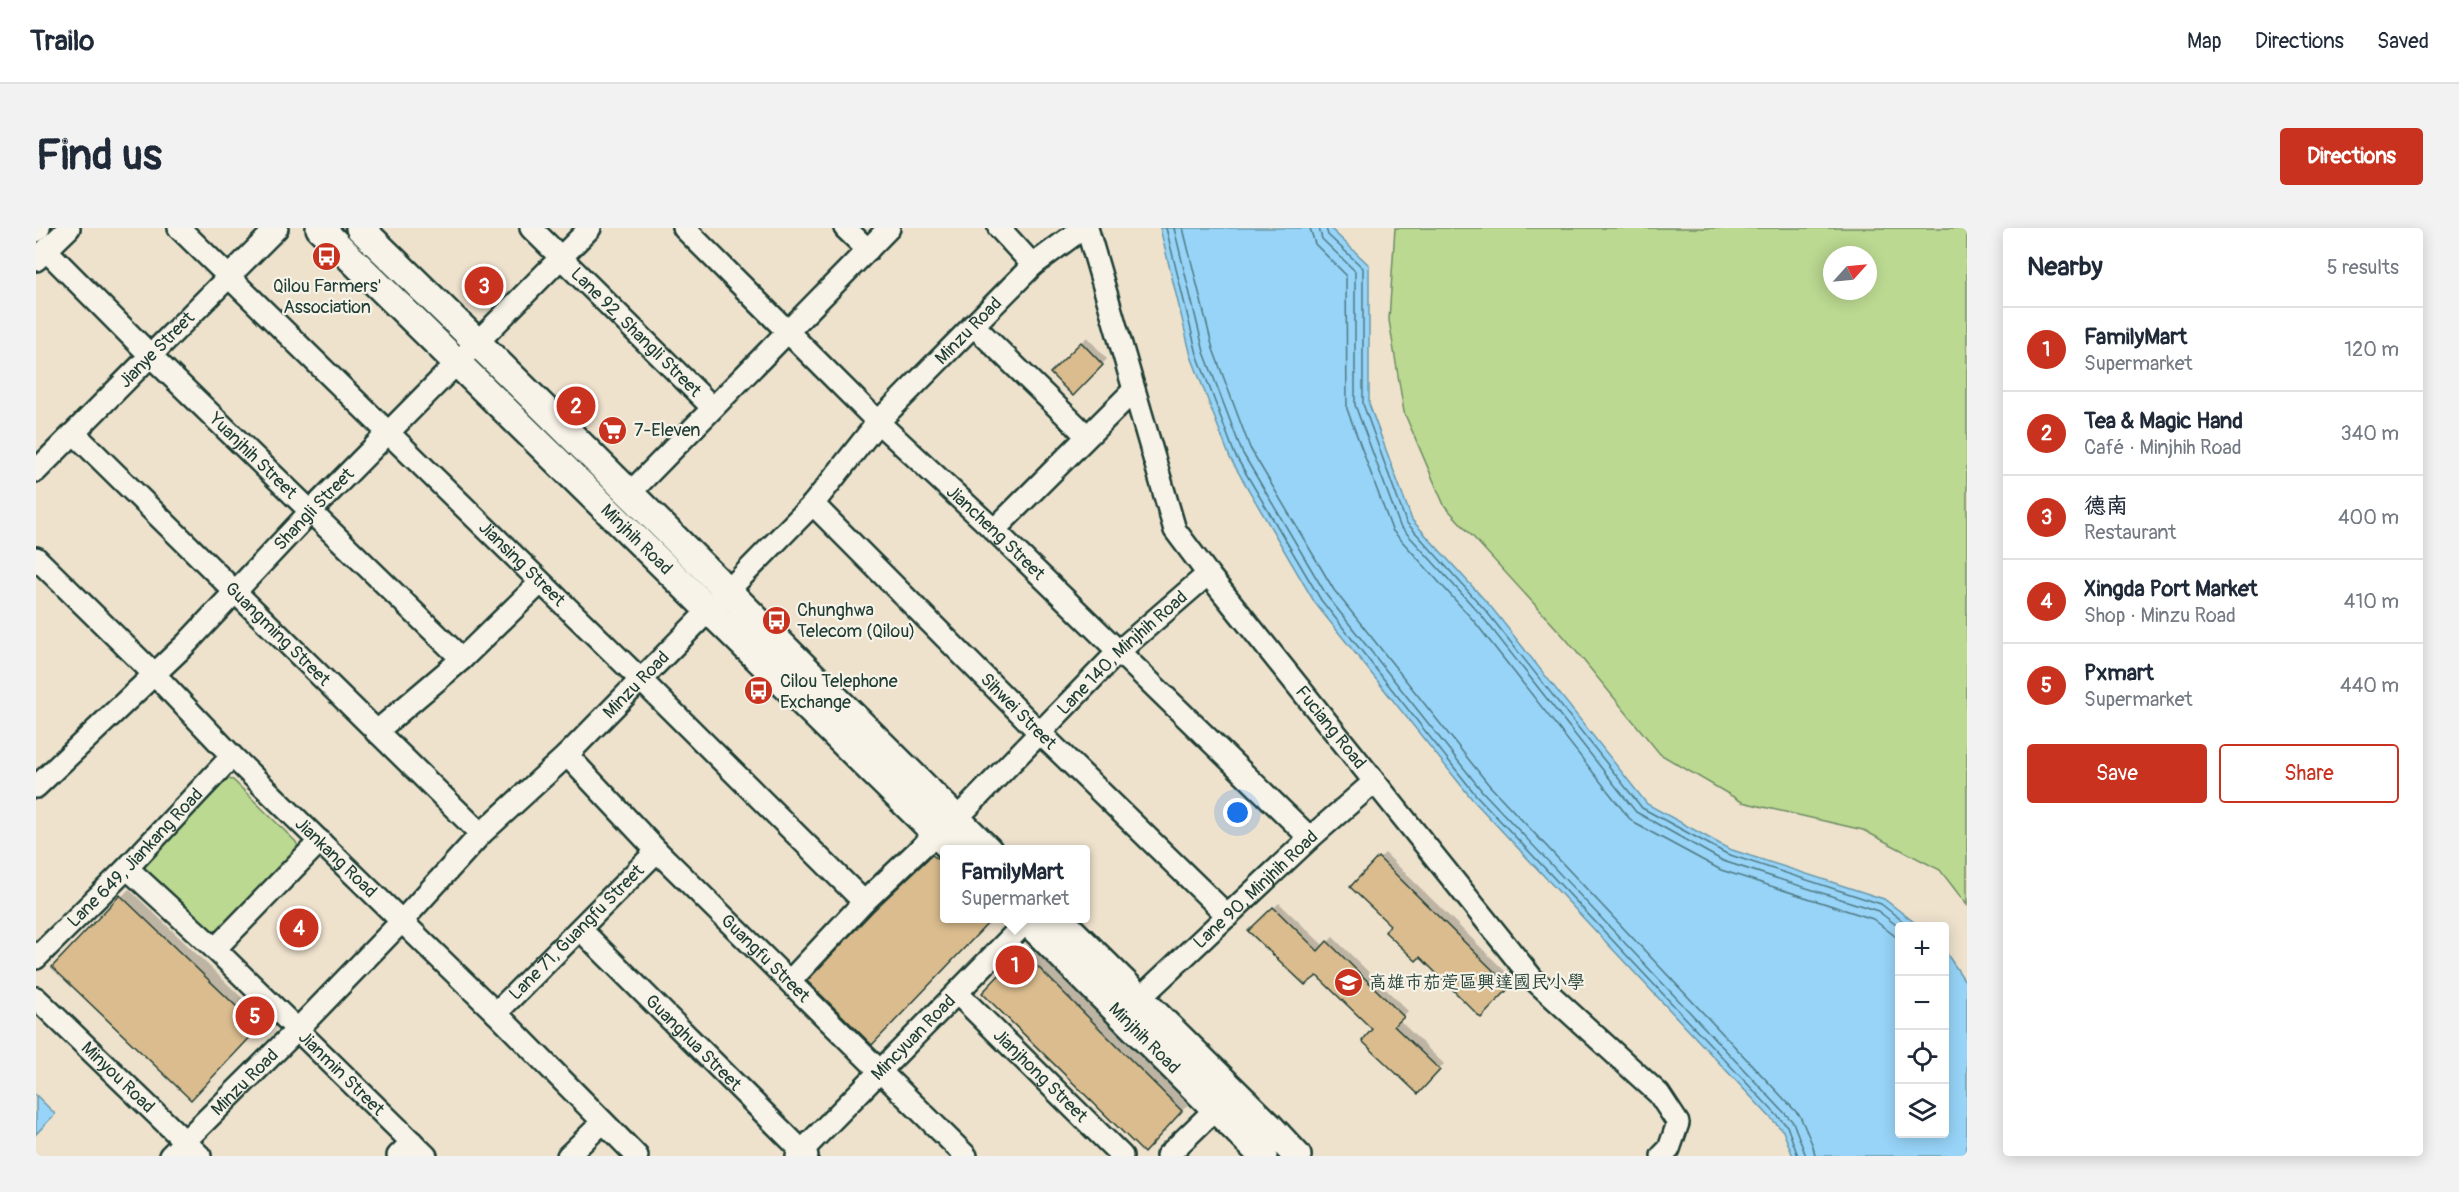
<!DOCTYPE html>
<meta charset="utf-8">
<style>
body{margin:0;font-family:Pangolin,"LXGW WenKai TC",sans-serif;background:#f2f2f3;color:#1f2937}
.controls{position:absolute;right:18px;bottom:18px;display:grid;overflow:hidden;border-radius:6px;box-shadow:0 3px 15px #0003}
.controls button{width:54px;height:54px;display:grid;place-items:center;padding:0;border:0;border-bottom:2px solid #e0e1e3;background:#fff;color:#1f2937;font:30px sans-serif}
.compass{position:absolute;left:1787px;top:18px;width:54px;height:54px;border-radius:50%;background:#fff;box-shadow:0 3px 15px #0003;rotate:63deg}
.you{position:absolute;left:1202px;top:585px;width:21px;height:21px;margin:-15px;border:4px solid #fff;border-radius:50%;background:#1a73e8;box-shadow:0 0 0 9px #1a73e833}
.badge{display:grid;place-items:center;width:39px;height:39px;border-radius:50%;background:#c8321e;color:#fff;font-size:20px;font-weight:700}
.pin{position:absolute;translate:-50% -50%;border:3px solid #fff;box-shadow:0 2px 6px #0006}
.popup{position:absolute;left:904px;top:617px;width:150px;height:78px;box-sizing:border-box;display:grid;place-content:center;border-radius:6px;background:#fff;filter:drop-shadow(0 2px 4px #0005);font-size:20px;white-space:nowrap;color:#747a83}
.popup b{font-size:22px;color:#1f2937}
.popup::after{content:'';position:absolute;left:50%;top:100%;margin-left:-12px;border:12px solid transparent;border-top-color:#fff}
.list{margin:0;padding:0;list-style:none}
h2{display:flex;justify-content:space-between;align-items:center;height:78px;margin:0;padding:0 24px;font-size:26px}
h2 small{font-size:20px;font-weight:400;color:#747a83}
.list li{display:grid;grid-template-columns:39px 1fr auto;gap:18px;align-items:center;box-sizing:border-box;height:84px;padding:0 24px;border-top:2px solid #e0e1e3}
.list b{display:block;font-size:22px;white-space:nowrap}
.list p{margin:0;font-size:20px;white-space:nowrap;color:#747a83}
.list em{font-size:20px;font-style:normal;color:#747a83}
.actions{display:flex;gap:12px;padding:18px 24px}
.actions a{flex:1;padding:14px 0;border:2px solid #c8321e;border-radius:6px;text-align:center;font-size:21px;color:#c8321e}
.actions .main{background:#c8321e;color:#fff}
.icon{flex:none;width:33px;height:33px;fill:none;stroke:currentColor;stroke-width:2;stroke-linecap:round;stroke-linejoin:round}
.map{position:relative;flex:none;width:1931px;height:928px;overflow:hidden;border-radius:6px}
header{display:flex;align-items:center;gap:36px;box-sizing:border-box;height:84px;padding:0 30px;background:#fff;border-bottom:2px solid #e0e1e3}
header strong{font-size:28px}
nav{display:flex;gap:33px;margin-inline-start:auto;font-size:21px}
.intro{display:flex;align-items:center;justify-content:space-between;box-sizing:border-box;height:144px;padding:0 36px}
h1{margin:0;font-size:42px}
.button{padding:15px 27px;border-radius:6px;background:#c8321e;color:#fff;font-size:21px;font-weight:700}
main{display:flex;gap:36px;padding:0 36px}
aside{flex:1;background:#fff;border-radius:6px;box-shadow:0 3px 15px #0003}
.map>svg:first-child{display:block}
.green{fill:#bbd991;stroke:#6d8b62;stroke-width:1.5;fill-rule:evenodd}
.water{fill:#97d4f8;stroke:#6798aa;stroke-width:1.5}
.shadow{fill:#0003}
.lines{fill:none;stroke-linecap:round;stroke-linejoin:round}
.shore{stroke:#4f7982;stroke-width:1.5}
.building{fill:#dabc8e;stroke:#1f3d34;stroke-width:1.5}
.minor-casing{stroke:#1f3d34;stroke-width:26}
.major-casing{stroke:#1f3d34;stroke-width:32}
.minor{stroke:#f7f3e8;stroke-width:21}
.major{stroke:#f7f3e8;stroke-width:27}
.labels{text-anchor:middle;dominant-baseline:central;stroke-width:4.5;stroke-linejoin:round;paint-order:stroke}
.poi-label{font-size:18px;fill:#1f3d34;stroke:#f7f3e8;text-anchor:start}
.street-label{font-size:18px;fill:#1f3d34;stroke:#f7f3e8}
</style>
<header>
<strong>Trailo</strong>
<nav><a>Map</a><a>Directions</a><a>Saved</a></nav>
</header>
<div class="intro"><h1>Find us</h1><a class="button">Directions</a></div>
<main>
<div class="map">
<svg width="1931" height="928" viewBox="0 0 1931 928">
<rect width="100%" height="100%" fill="#eee2cd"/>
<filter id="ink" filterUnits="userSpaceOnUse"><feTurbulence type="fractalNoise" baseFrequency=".0167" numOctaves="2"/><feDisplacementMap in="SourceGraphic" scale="12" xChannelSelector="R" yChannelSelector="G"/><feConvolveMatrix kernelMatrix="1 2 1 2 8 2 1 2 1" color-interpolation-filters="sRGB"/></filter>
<g filter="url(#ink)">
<g class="green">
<path d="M1359 0H1931V677L1904 642 1827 602 1706 574 1624 526 1530 411 1408 277 1368 184 1353 92ZM1796 27H1832V63H1796Z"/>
<path d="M192 551 197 552 260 614 263 621 180 707 173 705 110 644 108 636Z"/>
</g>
<g class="water">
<path d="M1124 0H1294L1333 37V176L1376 292 1455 379 1611 576 1693 621 1848 671 1883 698H1864V906H1908L1909 723 1931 756V928H1757L1747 903 1436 571 1279 375 1194 230 1155 128Z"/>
<path d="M0 867 19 886 0 906Z"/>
</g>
<g class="shadow">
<path d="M1051 109 1071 131 1037 166 1017 145Z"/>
<path d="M906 621 908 624V690L836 815 847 676Z"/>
<path d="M1349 625 1478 752 1451 783 1316 659Z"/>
<path d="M93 661 229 792 155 869 18 739Z"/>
<path d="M1243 675 1288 718 1297 709 1372 783 1363 792 1408 836 1382 864 1338 801 1281 746 1214 703Z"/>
<path d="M998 713 1157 871 1119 912 948 765Z"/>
</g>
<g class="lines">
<g class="shore">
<path d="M1130 0 1161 126 1199 227 1285 372 1440 567 1751 898 1762 928"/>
<path d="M1138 0 1168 124 1206 224 1291 368 1446 563 1757 894 1770 928"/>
<path d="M1147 0 1177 121 1214 220 1298 362 1453 557 1764 888 1777 918 1779 928"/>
<path d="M1274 0 1279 16 1310 47 1311 181 1356 302 1438 393 1593 590 1600 596 1685 642 1837 691 1864 712"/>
<path d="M1283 0 1286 11 1319 43V177L1364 298 1445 387 1600 584 1687 633 1842 683 1864 700"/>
<path d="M1290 0 1292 7 1327 40V176L1370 294 1450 383 1606 580 1691 626 1845 676 1873 698"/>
</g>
</g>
<g class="building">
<path d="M1045 114 1067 137 1037 168 1014 145Z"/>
<path d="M896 627 909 636V690H957L836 817 771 753 837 683Z"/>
<path d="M1342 629 1474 759 1445 790 1384 729 1380 733 1349 704 1354 697 1314 659Z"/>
<path d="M84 667 223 800 155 872 16 739Z"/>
<path d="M1237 679 1282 723 1291 713 1368 789 1358 798 1404 842 1382 866 1326 813 1336 801 1281 748 1269 757 1212 703Z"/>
<path d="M986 723 1146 883 1108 925 946 765Z"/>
</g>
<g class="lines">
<defs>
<g id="minor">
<path id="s1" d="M143 0 604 451 828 674"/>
<path id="s2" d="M495 0 676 179"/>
<path id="s3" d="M648 0 842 194 958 302 1274 610"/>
<path d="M809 0 832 22"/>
<path d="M963 0 997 37"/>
<path id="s4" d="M1051 0 1139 302 1172 346 1496 750 1623 866 1642 895 1633 921 1626 928"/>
<path d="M0 3 3 0"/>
<path id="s5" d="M10 22 116 129 426 431"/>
<path d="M0 32 33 0"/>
<path d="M937 97 1050 207"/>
<path id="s6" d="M38 205 445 606"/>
<path id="s7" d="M0 243 241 0"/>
<path d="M593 266 853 0"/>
<path id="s8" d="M777 276 1003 504 1192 688"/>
<path d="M958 302 1097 163"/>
<path id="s9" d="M0 330 119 447 196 528 460 785 601 928"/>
<path d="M340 504 426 431 504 355"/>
<path id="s10" d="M531 527 621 623 930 928"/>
<path id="s11" d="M0 559 151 415 275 283 554 0"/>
<path id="s12" d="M91 640 179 721 390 928"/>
<path id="s13" d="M545 702 771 928"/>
<path d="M179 721 284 613"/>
<path id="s14" d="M0 730 91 640 196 528"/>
<path id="s15" d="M754 753 828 674 889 616 904 608 1082 424 1172 346"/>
<path id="s16" d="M922 766 1086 928"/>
<path id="s17" d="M0 770 164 928"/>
<path id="s18" d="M1103 771 1274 610 1338 554"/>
<path id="s19" d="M460 785 621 623"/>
<path id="s20" d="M134 928 261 802 365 694 445 606 531 527 777 276 842 194 997 37 1047 0"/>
<path d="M362 928 376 914"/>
<path d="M532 928 567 894"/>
<path id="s21" d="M761 928 994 690"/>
<path d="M1131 928 1191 870"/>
</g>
<g id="major">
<path id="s22" d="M284 0 917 622"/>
<path d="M324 0C536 205 742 415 952 622"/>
<path id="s23" d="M988 690 1227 928"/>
<path d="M1022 690 1233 898 1261 928"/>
</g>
</defs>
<use href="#minor" class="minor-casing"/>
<use href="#major" class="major-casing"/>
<use href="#minor" class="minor"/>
<use href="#major" class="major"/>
</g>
</g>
<defs>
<symbol id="bus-disc" viewBox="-11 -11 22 22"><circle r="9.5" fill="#c8321e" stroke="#f7f3e8"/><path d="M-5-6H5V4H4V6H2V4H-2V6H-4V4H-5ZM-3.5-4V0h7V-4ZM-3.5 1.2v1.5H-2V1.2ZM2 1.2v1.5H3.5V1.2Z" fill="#fff"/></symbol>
<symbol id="supermarket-disc" viewBox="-11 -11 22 22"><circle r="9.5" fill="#c8321e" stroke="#f7f3e8"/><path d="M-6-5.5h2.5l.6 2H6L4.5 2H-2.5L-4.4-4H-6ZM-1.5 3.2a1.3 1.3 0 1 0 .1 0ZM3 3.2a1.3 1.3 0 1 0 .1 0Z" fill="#fff"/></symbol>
<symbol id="school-disc" viewBox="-11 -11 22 22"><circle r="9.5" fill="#c8321e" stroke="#f7f3e8"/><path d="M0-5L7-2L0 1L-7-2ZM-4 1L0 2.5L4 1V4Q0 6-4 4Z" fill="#fff"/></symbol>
</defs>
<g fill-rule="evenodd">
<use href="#bus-disc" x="274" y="12" width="33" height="33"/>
<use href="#supermarket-disc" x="560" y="186" width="33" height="33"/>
<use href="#bus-disc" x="724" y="376" width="33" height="33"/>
<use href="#bus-disc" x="706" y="446" width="33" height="33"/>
<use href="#school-disc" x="1296" y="738" width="33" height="33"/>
</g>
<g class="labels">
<g class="poi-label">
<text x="291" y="58" text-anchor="middle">Qilou Farmers'<tspan x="291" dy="21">Association</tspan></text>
<text x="598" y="202">7-Eleven</text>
<text x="761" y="382">Chunghwa<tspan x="761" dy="21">Telecom (Qilou)</tspan></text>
<text x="744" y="453">Cilou Telephone<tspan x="744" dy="21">Exchange</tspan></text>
<text x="1333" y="754">高雄市茄萣區興達國民小學</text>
</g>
<g class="street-label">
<text stroke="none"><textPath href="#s20" startOffset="1149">Minzu Road</textPath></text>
<text stroke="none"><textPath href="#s2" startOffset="148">Lane 92, Shangli Street</textPath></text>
<text stroke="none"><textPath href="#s7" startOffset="171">Jianye Street</textPath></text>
<text stroke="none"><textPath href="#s5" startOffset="292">Yuanjhih Street</textPath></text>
<text stroke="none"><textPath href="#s11" startOffset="393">Shangli Street</textPath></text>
<text stroke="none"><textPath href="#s3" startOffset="436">Jiancheng Street</textPath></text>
<text stroke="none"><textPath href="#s22" startOffset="444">Minjhih Road</textPath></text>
<text stroke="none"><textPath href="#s1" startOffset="480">Jiansing Street</textPath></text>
<text stroke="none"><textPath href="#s6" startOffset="286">Guangming Street</textPath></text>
<text stroke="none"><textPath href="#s15" startOffset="468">Lane 140, Minjhih Road</textPath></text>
<text stroke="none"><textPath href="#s20" startOffset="663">Minzu Road</textPath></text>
<text stroke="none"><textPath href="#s8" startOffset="292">Sihwei Street</textPath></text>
<text stroke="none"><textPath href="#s4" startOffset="566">Fuciang Road</textPath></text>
<text stroke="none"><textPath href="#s9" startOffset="424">Jiankang Road</textPath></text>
<text stroke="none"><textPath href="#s14" startOffset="141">Lane 649, Jiankang Road</textPath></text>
<text stroke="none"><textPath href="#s18" startOffset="160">Lane 90, Minjhih Road</textPath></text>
<text stroke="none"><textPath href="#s19" startOffset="114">Lane 71, Guangfu Street</textPath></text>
<text stroke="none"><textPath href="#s10" startOffset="284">Guangfu Street</textPath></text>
<text stroke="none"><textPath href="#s23" startOffset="170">Minjhih Road</textPath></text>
<text stroke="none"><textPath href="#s21" startOffset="166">Mincyuan Road</textPath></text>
<text stroke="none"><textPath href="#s13" startOffset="159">Guanghua Street</textPath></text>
<text stroke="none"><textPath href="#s12" startOffset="297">Jianmin Street</textPath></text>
<text stroke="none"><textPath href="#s16" startOffset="116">Jianjhong Street</textPath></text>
<text stroke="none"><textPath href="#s17" startOffset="114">Minyou Road</textPath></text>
<text stroke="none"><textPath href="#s20" startOffset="105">Minzu Road</textPath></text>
</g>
</g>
</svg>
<div class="controls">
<button>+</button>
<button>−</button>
<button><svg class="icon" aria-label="locate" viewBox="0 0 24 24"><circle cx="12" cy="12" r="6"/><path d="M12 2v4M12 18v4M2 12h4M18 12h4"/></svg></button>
<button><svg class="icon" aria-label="layers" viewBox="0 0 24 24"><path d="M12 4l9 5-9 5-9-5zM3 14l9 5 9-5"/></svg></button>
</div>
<svg class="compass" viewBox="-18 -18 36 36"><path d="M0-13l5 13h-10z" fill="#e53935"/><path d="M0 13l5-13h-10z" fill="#747a83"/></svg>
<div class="you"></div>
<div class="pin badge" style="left:979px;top:737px">1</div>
<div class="popup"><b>FamilyMart</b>Supermarket</div>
<div class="pin badge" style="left:540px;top:178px">2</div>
<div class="pin badge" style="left:448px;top:58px">3</div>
<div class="pin badge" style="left:263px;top:700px">4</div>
<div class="pin badge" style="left:219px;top:788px">5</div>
</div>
<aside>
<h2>Nearby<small>5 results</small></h2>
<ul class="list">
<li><span class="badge">1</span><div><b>FamilyMart</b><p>Supermarket</p></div><em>120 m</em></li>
<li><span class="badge">2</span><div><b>Tea &amp; Magic Hand</b><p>Café · Minjhih Road</p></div><em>340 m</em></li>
<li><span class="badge">3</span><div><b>德南</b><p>Restaurant</p></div><em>400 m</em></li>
<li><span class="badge">4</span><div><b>Xingda Port Market</b><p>Shop · Minzu Road</p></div><em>410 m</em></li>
<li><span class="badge">5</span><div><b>Pxmart</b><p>Supermarket</p></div><em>440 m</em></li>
</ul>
<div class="actions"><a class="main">Save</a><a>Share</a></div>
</aside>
</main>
